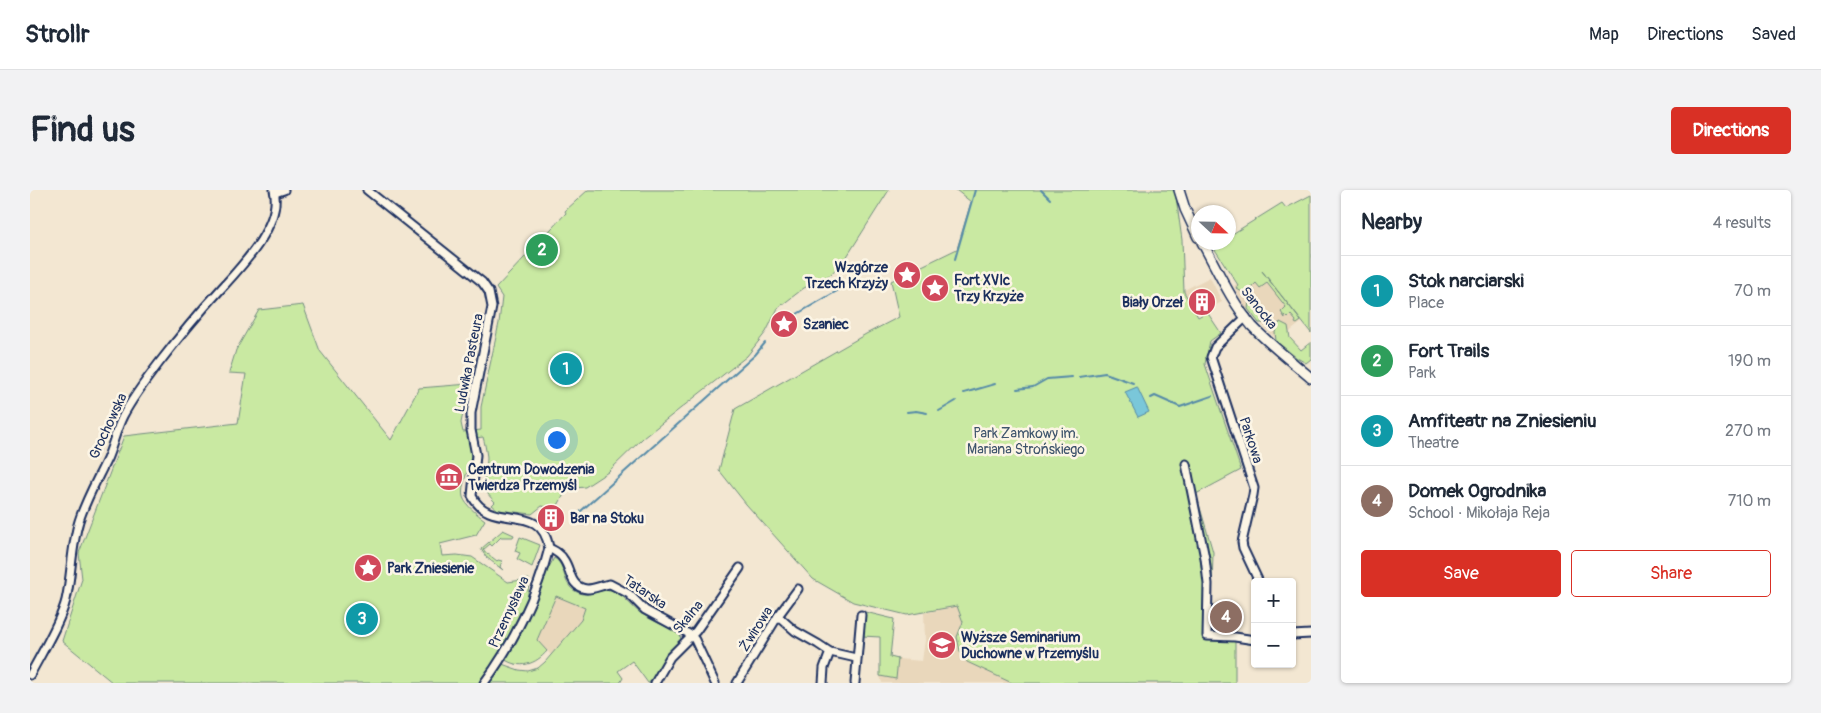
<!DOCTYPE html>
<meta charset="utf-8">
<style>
body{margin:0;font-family:Pangolin,sans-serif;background:#f2f2f3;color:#1f2937}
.controls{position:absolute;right:15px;bottom:15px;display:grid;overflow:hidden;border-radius:5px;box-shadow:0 1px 4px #0004}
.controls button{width:45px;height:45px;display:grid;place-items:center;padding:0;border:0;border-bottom:1px solid #e0e1e3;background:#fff;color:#1f2937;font:25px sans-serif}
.compass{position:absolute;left:1161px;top:15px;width:45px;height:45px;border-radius:50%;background:#fff;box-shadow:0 1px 4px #0004;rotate:112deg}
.you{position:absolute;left:526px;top:249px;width:18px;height:18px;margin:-12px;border:4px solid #fff;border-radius:50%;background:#1a73e8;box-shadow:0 0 0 8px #1a73e833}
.badge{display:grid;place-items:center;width:32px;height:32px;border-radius:50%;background:#d93025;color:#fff;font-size:16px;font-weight:700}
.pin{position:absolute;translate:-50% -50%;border:2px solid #fff;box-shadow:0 1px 5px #0006}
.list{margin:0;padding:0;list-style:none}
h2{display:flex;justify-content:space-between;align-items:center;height:65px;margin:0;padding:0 20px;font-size:21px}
h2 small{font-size:16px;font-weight:400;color:#747a83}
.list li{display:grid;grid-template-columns:32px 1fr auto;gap:15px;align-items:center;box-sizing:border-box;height:70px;padding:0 20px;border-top:1px solid #e0e1e3}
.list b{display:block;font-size:19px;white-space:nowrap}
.list p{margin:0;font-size:16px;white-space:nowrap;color:#747a83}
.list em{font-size:16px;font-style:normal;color:#747a83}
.actions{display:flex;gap:10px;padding:15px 20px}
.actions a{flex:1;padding:11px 0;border:1px solid #d93025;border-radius:5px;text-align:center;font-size:18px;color:#d93025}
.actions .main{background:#d93025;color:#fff}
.map{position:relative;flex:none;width:1281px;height:493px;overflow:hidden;border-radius:5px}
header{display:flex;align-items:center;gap:30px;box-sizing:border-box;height:70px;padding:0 25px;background:#fff;border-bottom:1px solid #e0e1e3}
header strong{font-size:24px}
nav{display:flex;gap:28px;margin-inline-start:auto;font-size:18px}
.intro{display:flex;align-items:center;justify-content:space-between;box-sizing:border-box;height:120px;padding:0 30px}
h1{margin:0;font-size:35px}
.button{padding:12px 22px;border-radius:5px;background:#d93025;color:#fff;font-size:18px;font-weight:700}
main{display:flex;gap:30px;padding:0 30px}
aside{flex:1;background:#fff;border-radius:5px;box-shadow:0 1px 4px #0004}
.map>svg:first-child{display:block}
.built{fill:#e9d7bb}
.green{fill:#c9e9a2;stroke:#728c80}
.water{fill:#7ac7d9;stroke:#548aa8}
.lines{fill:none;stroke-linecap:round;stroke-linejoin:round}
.stream{stroke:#548aa8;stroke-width:2}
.minor-casing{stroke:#1b2f5e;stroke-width:11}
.major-casing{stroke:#1b2f5e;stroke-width:12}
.minor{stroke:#fcf5e5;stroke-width:7}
.major{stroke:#fcf5e5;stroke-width:9}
.labels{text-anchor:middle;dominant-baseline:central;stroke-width:5;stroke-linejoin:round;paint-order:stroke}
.poi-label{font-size:14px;font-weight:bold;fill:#1b2f5e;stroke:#fcf5e5;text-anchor:start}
.street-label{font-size:14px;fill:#1b2f5e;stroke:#fcf5e5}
.park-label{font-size:14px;fill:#3e546c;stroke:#fcf5e5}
</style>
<header>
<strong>Strollr</strong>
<nav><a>Map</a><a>Directions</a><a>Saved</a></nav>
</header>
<div class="intro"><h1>Find us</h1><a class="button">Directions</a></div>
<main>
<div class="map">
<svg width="1281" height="493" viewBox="0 0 1281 493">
<rect width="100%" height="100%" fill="#f3e7d2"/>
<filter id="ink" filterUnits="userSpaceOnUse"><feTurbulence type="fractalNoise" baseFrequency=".02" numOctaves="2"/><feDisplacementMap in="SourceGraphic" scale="10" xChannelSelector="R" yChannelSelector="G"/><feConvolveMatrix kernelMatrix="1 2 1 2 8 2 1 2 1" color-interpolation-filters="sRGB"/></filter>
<g filter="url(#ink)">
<g class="built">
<path d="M1228 77 1272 132 1248 151 1215 117 1204 96Z"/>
<path d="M1180 87 1192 112 1166 125 1152 101Z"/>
<path d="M526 405 555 418 551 430 521 465 507 450Z"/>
<path d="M1187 413H1205V441H1186Z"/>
<path d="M927 416 933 432 927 447 982 493H852L850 486 866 489 868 469 892 471 895 450 894 423Z"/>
</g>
<g class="green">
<path d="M558 0H859L816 68 800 85 774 98 748 118 736 142 717 166 613 248 578 282 555 297 537 299 526 319 512 316 502 324 468 320 462 315 465 312C445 292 457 289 457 267 456 260 455 254 453 247L438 249C448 269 429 291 433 307 436 316 447 324 455 330L446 345 410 354 412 366 427 365 442 367 478 392 499 389 497 417 454 493H83L32 451 52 389 49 363 94 246 208 233 216 184 199 183 206 160 229 120 273 115 290 161 361 250 389 198 439 194 431 233 433 242 451 240V217L469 133 472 107 466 98 536 23 535 21Z"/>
<path d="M926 0H1145L1152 50 1154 102 1168 127 1177 122 1191 143 1180 151 1175 174 1211 280 1166 304 1183 362 1181 443 1205 445V493H982L937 472 930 461 927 447 933 432 927 416 877 425 823 412 783 389 716 314 689 280 705 219 836 144 869 127 861 91 927 59 941 12Z"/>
<path d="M1281 5V143L1232 81 1271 131 1267 134 1265 133 1266 131 1261 125 1258 128 1255 125V128L1251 122 1256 117 1237 93 1230 98 1226 93 1222 97 1225 101C1218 105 1212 103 1206 98L1208 95 1182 55 1187 53 1198 52 1199 46 1252 13 1256 18Z"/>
<path d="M1219 112H1223L1236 130 1235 133H1229L1218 119Z"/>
<path d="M1250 132 1258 136 1260 148 1271 160 1281 152V169L1276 173 1267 168 1246 151 1245 142 1248 133 1249 134Z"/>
<path d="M473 340 484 345 483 347H471L462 356 460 354 453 360 467 371 468 370 472 371 470 377 473 380 456 367 451 359Z"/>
<path d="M490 347 510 355 502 377 487 369 490 363 485 361Z"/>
<path d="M524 368C537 375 531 395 547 402 560 409 569 398 581 400 591 402 601 416 609 422 621 431 637 436 650 444L651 450 629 478 622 493H618L602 471 588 481 593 488 590 493H457L472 474 489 480 498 481 508 478 515 472 551 430 555 418 526 406 507 450 517 461C506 474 490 480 474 469L484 453 496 427H498L511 392Z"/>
<path d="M835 422 864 429 860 467 868 469 866 489 850 486V447L832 446Z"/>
</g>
<path class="water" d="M1107 197 1119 222 1108 227 1095 202Z"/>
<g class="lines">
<g class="stream">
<path d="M1011 0 1020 9"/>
<path d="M925 69 945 0"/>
<path d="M767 124 821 93H844"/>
<path d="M1049 187 1075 183 1103 193"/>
<path d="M987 199 1003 197 1017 189 1042 187"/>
<path d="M934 203 965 194"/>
<path d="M1121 208 1125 206 1150 217 1182 206"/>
<path d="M909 221 926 211"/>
<path d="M877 222 886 221 897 223"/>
<path d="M551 321 725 165 735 153"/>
</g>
<defs>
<g id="minor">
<path d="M337 0 452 92 459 102 462 117 441 223V240L446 265 442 306C461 343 511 309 519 358 508 403 482 456 454 493"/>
<path d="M245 3 254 0"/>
<path d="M1216 127 1185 157 1181 167 1224 298 1223 305 1212 352 1213 358 1229 392"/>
<path d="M1156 274 1175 368 1178 394 1177 446 1205 447 1225 450"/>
<path d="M519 358C525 361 531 364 534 370 541 380 540 398 557 399 564 399 572 395 580 394L599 404 615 420 661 445 665 450 685 493"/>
<path d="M748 426 765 441 788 454 800 462 826 468"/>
<path d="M1262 445 1281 444"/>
<path d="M0 485C11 464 31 431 36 410 42 384 41 357 49 331 56 309 67 290 77 269 83 255 86 240 93 226 103 207 116 190 129 173 149 147 168 124 190 100 211 77 253 34 244 0"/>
<path d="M625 493 640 467 666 441 710 378"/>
<path d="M707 493 748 426 768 399"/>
<path d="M793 493 794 478 800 462"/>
<path d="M825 493 831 425"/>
</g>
<g id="major">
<path d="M1149 0 1155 19 1168 47"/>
<path d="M1172 52C1188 81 1201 111 1222 136 1240 155 1261 171 1281 188"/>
</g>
</defs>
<use href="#minor" class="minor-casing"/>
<use href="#major" class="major-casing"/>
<use href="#minor" class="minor"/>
<use href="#major" class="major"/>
</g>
</g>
<defs>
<symbol id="sight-disc" viewBox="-11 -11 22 22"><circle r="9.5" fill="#d1495b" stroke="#fcf5e5"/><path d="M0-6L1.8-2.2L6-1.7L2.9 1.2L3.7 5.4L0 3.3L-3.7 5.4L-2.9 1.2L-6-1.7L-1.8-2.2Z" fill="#fff"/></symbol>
<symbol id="building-disc" viewBox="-11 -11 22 22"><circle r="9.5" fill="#d1495b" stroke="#fcf5e5"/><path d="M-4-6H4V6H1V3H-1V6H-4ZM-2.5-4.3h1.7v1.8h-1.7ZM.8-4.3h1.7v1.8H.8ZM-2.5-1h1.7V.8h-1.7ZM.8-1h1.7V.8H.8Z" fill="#fff"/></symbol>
<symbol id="museum-disc" viewBox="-11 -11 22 22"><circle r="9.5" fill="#d1495b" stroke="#fcf5e5"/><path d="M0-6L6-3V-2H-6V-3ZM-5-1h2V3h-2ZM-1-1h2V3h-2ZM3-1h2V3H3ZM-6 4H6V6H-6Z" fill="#fff"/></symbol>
<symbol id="university-disc" viewBox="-11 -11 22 22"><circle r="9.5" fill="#d1495b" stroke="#fcf5e5"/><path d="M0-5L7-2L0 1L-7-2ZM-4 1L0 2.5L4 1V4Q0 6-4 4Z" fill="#fff"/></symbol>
</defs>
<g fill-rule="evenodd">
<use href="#sight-disc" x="861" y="69" width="32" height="32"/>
<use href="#sight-disc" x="889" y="82" width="32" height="32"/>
<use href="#building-disc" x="1156" y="96" width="32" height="32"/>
<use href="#sight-disc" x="738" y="118" width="32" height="32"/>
<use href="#museum-disc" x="403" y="271" width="32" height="32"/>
<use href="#building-disc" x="505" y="312" width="32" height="32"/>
<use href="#sight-disc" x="322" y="362" width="32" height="32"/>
<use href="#university-disc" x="896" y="439" width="32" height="32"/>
</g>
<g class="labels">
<g class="poi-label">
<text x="858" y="77" text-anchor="end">Wzgórze<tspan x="858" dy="16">Trzech Krzyży</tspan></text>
<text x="924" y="90">Fort XVIc<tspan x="924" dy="16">Trzy Krzyże</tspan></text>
<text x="1153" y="112" text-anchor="end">Biały Orzeł</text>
<text x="773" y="134">Szaniec</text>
<text x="438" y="279">Centrum Dowodzenia<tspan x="438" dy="16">Twierdza Przemyśl</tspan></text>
<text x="540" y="328">Bar na Stoku</text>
<text x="357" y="378">Park Zniesienie</text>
<text x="931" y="447">Wyższe Seminarium<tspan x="931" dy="16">Duchowne w Przemyślu</tspan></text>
</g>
<g class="street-label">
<text transform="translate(1229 118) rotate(52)">Sanocka</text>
<text transform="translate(439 173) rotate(-79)">Ludwika Pasteura</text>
<text transform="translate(78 236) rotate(-65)">Grochowska</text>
<text transform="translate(1221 250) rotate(72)">Parkowa</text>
<text transform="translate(615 402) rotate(34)">Tatarska</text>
<text transform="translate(479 422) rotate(-65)">Przemysława</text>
<text transform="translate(658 427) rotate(-50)">Skalna</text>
<text transform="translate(726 439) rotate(-58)">Żwirowa</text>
</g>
<g class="park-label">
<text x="996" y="243">Park Zamkowy im.<tspan x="996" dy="16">Mariana Strońskiego</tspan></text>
</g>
</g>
</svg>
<div class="controls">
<button>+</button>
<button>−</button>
</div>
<svg class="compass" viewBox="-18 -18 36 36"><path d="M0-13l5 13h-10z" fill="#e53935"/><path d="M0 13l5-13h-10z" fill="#747a83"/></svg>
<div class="you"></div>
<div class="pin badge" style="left:536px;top:179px;background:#0f9aa8">1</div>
<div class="pin badge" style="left:512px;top:60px;background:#2e9e5b">2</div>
<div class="pin badge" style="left:332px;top:429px;background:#0f9aa8">3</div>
<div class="pin badge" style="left:1196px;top:427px;background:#8d6e63">4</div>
</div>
<aside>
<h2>Nearby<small>4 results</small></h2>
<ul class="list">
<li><span class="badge" style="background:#0f9aa8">1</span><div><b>Stok narciarski</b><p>Place</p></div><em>70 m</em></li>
<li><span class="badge" style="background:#2e9e5b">2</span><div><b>Fort Trails</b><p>Park</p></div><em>190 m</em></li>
<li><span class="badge" style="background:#0f9aa8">3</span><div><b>Amfiteatr na Zniesieniu</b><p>Theatre</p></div><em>270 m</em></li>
<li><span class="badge" style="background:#8d6e63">4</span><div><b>Domek Ogrodnika</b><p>School · Mikołaja Reja</p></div><em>710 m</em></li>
</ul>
<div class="actions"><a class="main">Save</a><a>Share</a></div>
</aside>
</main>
